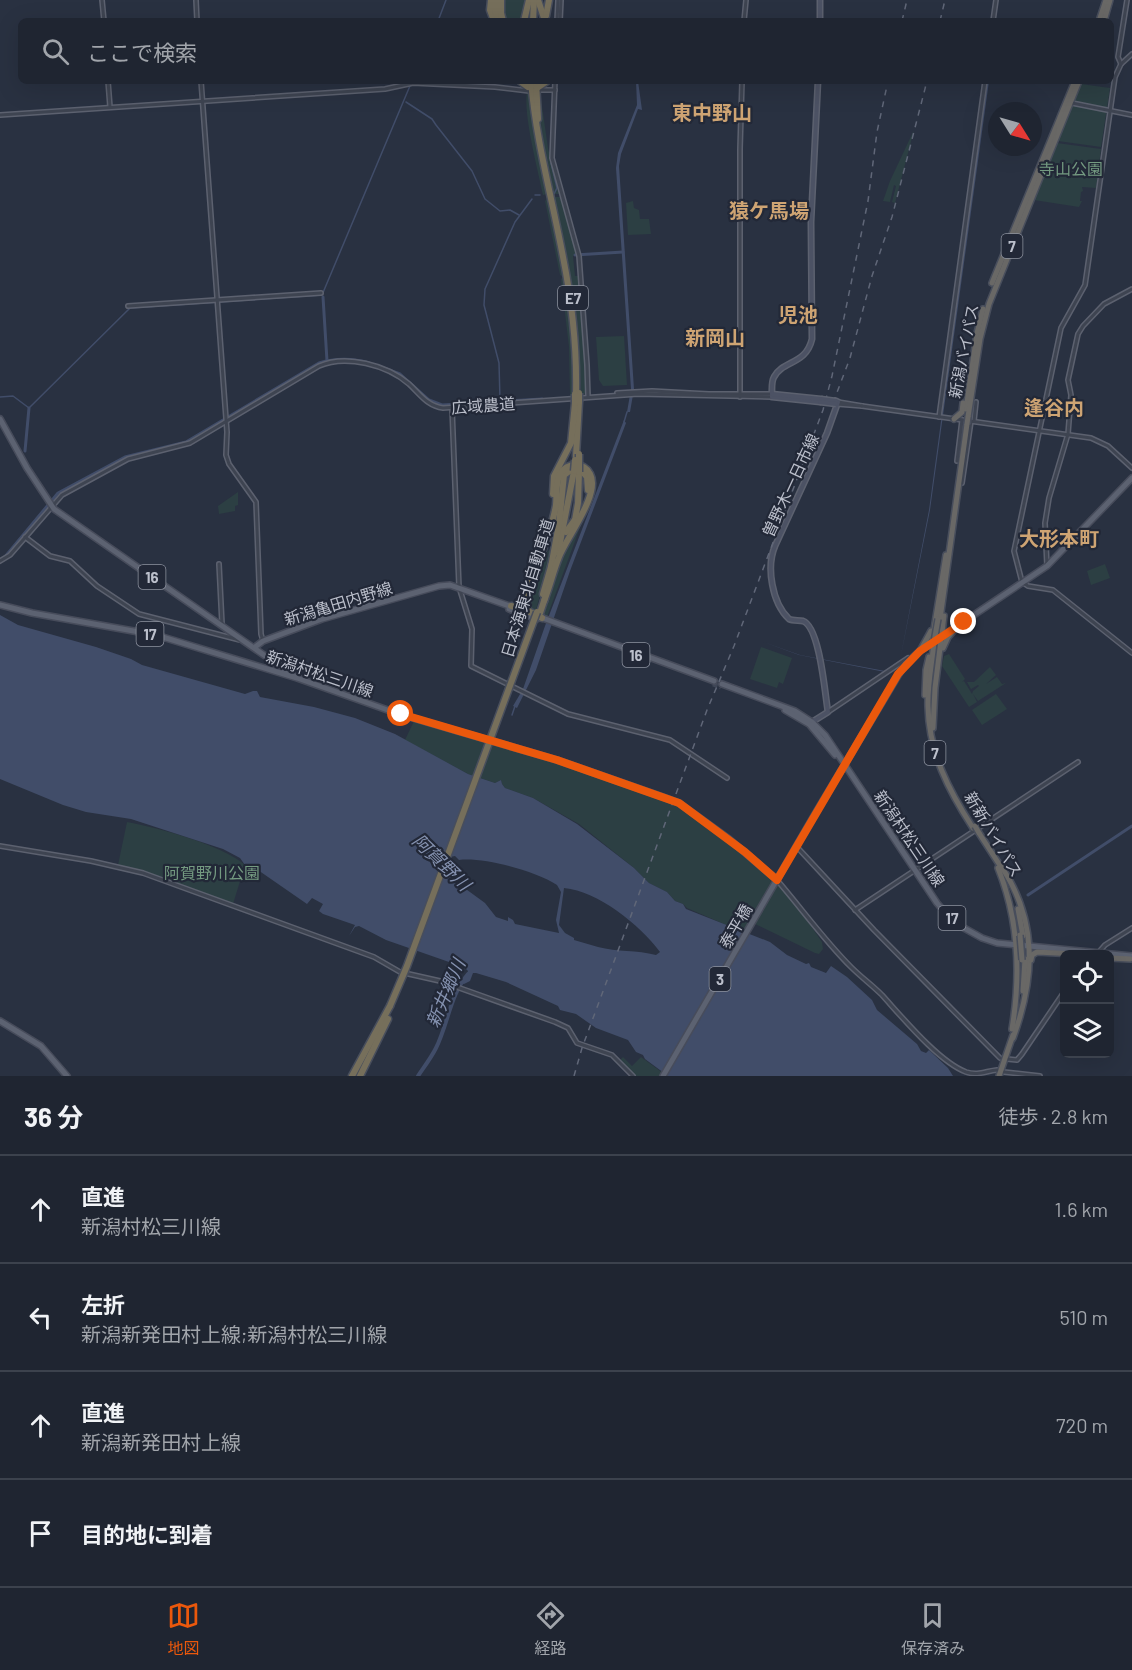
<!DOCTYPE html>
<html lang="ja">
<meta charset="utf-8">
<style>
body{margin:0;font-family:Barlow,"Noto Sans JP",sans-serif;background:#272d39;color:#f1f3f6}
.controls{position:absolute;right:18px;bottom:18px;display:grid;overflow:hidden;border-radius:9px;box-shadow:0 6px 24px #0002}
.controls button{width:54px;height:54px;display:grid;place-items:center;padding:0;border:0;border-bottom:2px solid #3c424d;background:#1f2531;color:#f1f3f6;font:30px sans-serif}
.compass{position:absolute;left:988px;top:102px;width:54px;height:54px;border-radius:50%;background:#1f2531;box-shadow:0 6px 24px #0002;rotate:127deg}
.stop{position:absolute;width:18px;height:18px;margin:-14px;border:4px solid #ea580c;border-radius:50%;background:#fff}
.stop.end{background:#ea580c;border-color:#fff;box-shadow:0 2px 6px #0008}
.list{margin:0;padding:0;list-style:none}
h2{display:flex;justify-content:space-between;align-items:center;height:78px;margin:0;padding:0 24px;font-size:26px}
h2 small{font-size:20px;font-weight:400;color:#a1a5ab}
.list li{display:grid;grid-template-columns:39px 1fr auto;gap:18px;align-items:center;box-sizing:border-box;height:108px;padding:0 24px;border-top:2px solid #3c424d}
.list b{display:block;font-size:22px;white-space:nowrap}
.list p{margin:0;font-size:20px;white-space:nowrap;color:#a1a5ab}
.list em{font-size:20px;font-style:normal;color:#a1a5ab}
.icon{flex:none;width:33px;height:33px;fill:none;stroke:currentColor;stroke-width:2;stroke-linecap:round;stroke-linejoin:round}
.map{position:relative;flex:none;width:1132px;height:1076px;overflow:hidden}
.search{position:absolute;background:#1f2531;box-shadow:0 6px 24px #0002;left:18px;right:18px;top:18px;height:66px;display:flex;align-items:center;gap:15px;box-sizing:border-box;padding:0 21px;border-radius:9px;color:#a1a5ab;font-size:22px}
.sheet{height:510px;background:#1f2531}
nav{display:flex;justify-content:space-around;align-items:center;box-sizing:border-box;height:84px;border-top:2px solid #3c424d;background:#1f2531;font-size:16px;color:#a1a5ab}
nav a{display:grid;justify-items:center;gap:3px}
nav .on{color:#ea580c}
.map>svg:first-child{display:block}
.green{fill:#2c3f43}
.water{fill:#414d69;fill-rule:evenodd}
.lines{fill:none;stroke-linecap:round;stroke-linejoin:round}
.stream{stroke:#414d69;stroke-width:1.5}
.canal{stroke:#414d69;stroke-width:3}
.river{stroke:#414d69;stroke-width:4}
.primary-tunnel{stroke:#3f4656;stroke-width:5;stroke-dasharray:5 2.5;stroke-linecap:butt}
.tertiary-casing{stroke:#5c616f;stroke-width:6}
.secondary-casing{stroke:#5c616f;stroke-width:7}
.primary-casing{stroke:#474c5b;stroke-width:8}
.trunk-casing{stroke:#484e5c;stroke-width:8}
.motorway-casing{stroke:#484e5c;stroke-width:9}
.tertiary{stroke:#3e4451;stroke-width:3}
.secondary{stroke:#4c5264;stroke-width:4}
.primary{stroke:#5c6271;stroke-width:5}
.trunk{stroke:#696866;stroke-width:5}
.motorway{stroke:#766f5b;stroke-width:6}
.rail{stroke:#606778;stroke-width:1.5;stroke-dasharray:6 6;stroke-linecap:butt}
.secondary-bridge-casing{stroke:#5c616f;stroke-width:7;stroke-linecap:butt}
.trunk-bridge-casing{stroke:#484e5c;stroke-width:8;stroke-linecap:butt}
.motorway-bridge-casing{stroke:#484e5c;stroke-width:9;stroke-linecap:butt}
.secondary-bridge{stroke:#4c5264;stroke-width:4}
.trunk-bridge{stroke:#696866;stroke-width:5}
.motorway-bridge{stroke:#766f5b;stroke-width:6}
.route{stroke:#ea580c;stroke-width:8}
.labels{text-anchor:middle;dominant-baseline:central;stroke-width:4.5;stroke-linejoin:round;paint-order:stroke}
.shield{fill:#222837;stroke:#8d929f;stroke-width:1.5}
.shield-label{font-size:15px;font-weight:bold;fill:#bbbfcb}
.park-label{font-size:16px;fill:#749a81;stroke:#222837}
.street-label{font-size:16px;fill:#bbbfcb;stroke:#222837}
.water-label{font-size:18px;font-style:italic;fill:#8592b0;stroke:#222837}
.quarter-label{font-size:20px;font-weight:bold;fill:#cea473;stroke:#222837}
</style>
<div class="map">
<svg width="1132" height="1076" viewBox="0 0 1132 1076">
<rect width="100%" height="100%" fill="#293141"/>
<g class="green">
<path d="M502 0H528L522 21H505Z"/>
<path d="M1081 84 1110 88 1101 147 1058 141Z"/>
<path d="M537 91 540 92 548 148 549 152H551L560 194H554L543 141Z"/>
<path d="M527 92H529L537 149 547 194 543 195C538 170 523 114 527 92Z"/>
<path d="M914 130 895 203 892 202 896 186 894 185 890 202 883 201 890 181Z"/>
<path d="M1057 143 1101 149 1096 188 1082 187 1083 191 1081 192 1080 201H1082L1079 207 1034 200Z"/>
<path d="M554 197H561L578 254 573 256 575 276H579L587 378 586 393 581 396C580 328 570 263 554 197Z"/>
<path d="M548 198C562 265 575 330 574 398L570 397 569 347 561 279 563 277 560 275 545 201Z"/>
<path d="M633 201 634 208 639 210 640 219H649L651 234 628 235 626 203Z"/>
<path d="M624 336 627 385 603 386 599 380 596 337Z"/>
<path d="M581 459 590 470 596 484 547 617 541 614 561 556 591 493 580 464Z"/>
<path d="M238 492V505L235 506V511L219 514 218 506Z"/>
<path d="M555 543 535 613 527 606 539 580 544 556Z"/>
<path d="M1105 564 1110 578 1091 585 1087 571Z"/>
<path d="M761 647 792 658 783 684 779 682 777 688 750 679Z"/>
<path d="M949 654 965 679 962 682 964 681 972 694 973 691 979 686 978 685 971 689 967 682H974L990 667 996 675 986 684 997 677 1002 684 1006 683 978 701 973 694 977 702 969 707 942 666 944 656Z"/>
<path d="M996 694 1007 709 982 725 972 710Z"/>
<path d="M415 719 563 763 678 804 721 835 774 879 807 920 822 942 823 949 819 954 815 953 753 923 747 934 687 908 683 904 675 901 667 892 649 883 634 868 579 824 533 798 505 788 502 784 501 780 495 783 468 774 405 740Z"/>
<path d="M127 822C159 828 220 844 245 865L233 904 164 879 118 865Z"/>
<path d="M623 1057 632 1066 641 1057 667 1076H635L620 1060Z"/>
</g>
<g class="water">
<path d="M636 81H638L642 110 638 109 621 154 619 166 634 389 630 412H627L631 389 616 168 618 153 637 105Z"/>
<path d="M987 81H989L937 459 930 510 900 660 885 672 799 655 741 634 800 655 885 671 900 660 929 510Z"/>
<path d="M624 420 626 423 570 571 736 632 570 571 536 670 517 708 513 706 523 689 545 626Z"/>
<path d="M0 615 18 625 96 647 131 659 142 665 245 694 253 691H257L260 697 314 707 355 718 395 734 468 774 495 783 501 780 502 784 505 788 533 798 577 824 634 868 649 883 667 892 675 901 683 904 686 909 770 942 787 955 806 964 809 963 811 967 826 973 831 966 847 977 872 1000 877 1010 917 1044 921 1051 926 1053 929 1050 948 1068 953 1076H668L645 1059 643 1055 636 1052 628 1040 596 1028 576 1014 560 1010 558 1006 506 982 476 973H473L470 981 464 984 459 983 465 978 468 971 466 969 461 970 453 980 449 979V973L453 967 449 962 386 940 359 926 355 927 349 936 355 925 323 914 319 911 323 904 312 898 307 904 255 868H251L250 872 240 858 223 849 131 819 86 812 63 805 0 779ZM455 856 459 860C484 857 535 871 557 885L561 892 556 920 559 933 515 924 513 920 508 917V921L496 917 485 903 437 868 435 864 426 860 425 857 440 859ZM564 888C598 891 640 925 660 952L656 955C637 950 617 952 598 947 590 945 582 942 574 940V938L565 933 559 925Z"/>
</g>
<g class="lines">
<g class="stream">
<path d="M438 21 446 0"/>
<path d="M406 102 432 119 436 125 472 171 485 199 500 211 510 210 519 215"/>
<path d="M551 146 553 92"/>
<path d="M551 163 557 188 554 194"/>
<path d="M535 195H540"/>
<path d="M0 397 13 396 29 408 130 308 322 295 412 81"/>
<path d="M500 400 499 363 484 305 485 289 515 222 532 199"/>
<path d="M624 422 627 412"/>
<path d="M512 715 515 706"/>
</g>
<g class="canal">
<path d="M575 255 623 252"/>
<path d="M323 297 327 361"/>
<path d="M381 367 400 374 429 400 442 405 542 399"/>
<path d="M25 451 29 408"/>
<path d="M4 558 58 493 125 457 186 442 319 363C336 358 352 358 369 363"/>
<path d="M1028 895 1132 826"/>
</g>
<path class="river" d="M418 1076C424 1067 431 1058 436 1048 448 1024 450 995 468 974"/>
<path class="primary-tunnel" d="M713 684 721 687"/>
<defs>
<g id="tertiary">
<path d="M102 0 104 21"/>
<path d="M196 0 197 21"/>
<path d="M557 21 558 0"/>
<path d="M560 21 561 0"/>
<path d="M744 21 746 0"/>
<path d="M993 21 996 0"/>
<path d="M1132 54 1121 64 1115 77 1085 285 1061 328 1014 551 1022 582 1028 586 1053 590 1132 653"/>
<path d="M1121 64 1118 57 1127 0"/>
<path d="M108 81 110 107"/>
<path d="M201 81 227 432 226 455 229 464 256 502 261 634 263 641"/>
<path d="M555 81 552 158 579 256 587 365 588 397"/>
<path d="M876 81H880"/>
<path d="M538 90H555"/>
<path d="M1072 103 1132 115"/>
<path d="M0 115 385 89 413 83 495 87 529 91"/>
<path d="M128 306 321 293"/>
<path d="M617 393 652 391 709 394H772"/>
<path d="M740 397V149L742 81"/>
<path d="M837 404 862 406 838 402"/>
<path d="M862 406 1091 438 1108 446 1132 468"/>
<path d="M452 408 459 587 472 629 471 666 568 714 670 740 727 778"/>
<path d="M939 417 985 81"/>
<path d="M974 421 976 402"/>
<path d="M957 461 962 420"/>
<path d="M962 483 971 421"/>
<path d="M25 537 50 556 70 561 97 586 139 614 240 640"/>
<path d="M0 561 10 555 62 495 128 459 190 443 319 366C346 354 387 365 409 384 420 394 427 406 443 408L638 394 772 397"/>
<path d="M219 564 222 624"/>
<path d="M1047 566 1045 523 1049 498 1068 434 1071 395 1068 380 1078 334 1083 326 1104 304 1132 289"/>
<path d="M828 712 908 658"/>
<path d="M0 846 91 861 143 873 374 957 400 972 440 981 555 1022 568 1028 577 1043 612 1055 633 1076"/>
<path d="M797 847 874 930 1000 1058"/>
<path d="M777 880C802 909 824 940 851 967 861 977 872 985 882 995 902 1017 939 1062 966 1072 978 1076 986 1071 997 1070"/>
<path d="M855 910 1078 762"/>
<path d="M1098 953 1105 945 1132 928"/>
<path d="M1007 1059 1017 1060 1022 1054 1064 992"/>
<path d="M1004 1072 1040 1076"/>
</g>
<g id="secondary">
<path d="M820 0V21"/>
<path d="M818 81 811 222 812 339C806 365 783 360 774 377 771 382 772 390 772 397L820 402"/>
<path d="M772 394 821 399"/>
<path d="M812 722 828 712C825 695 820 627 803 621 799 620 793 621 789 619 772 603 766 567 775 546L827 433 838 402 836 401"/>
</g>
<g id="primary">
<path d="M0 419 27 468 54 509 294 676"/>
<path d="M0 605 32 613 156 635 297 678 399 714 557 760 663 797 679 803 729 839 777 880"/>
<path d="M509 609 537 619"/>
<path d="M540 617 714 681"/>
<path d="M255 647 263 641 322 619 439 586 450 585 515 608"/>
<path d="M722 684 795 711 812 722 825 735 937 903 947 915 964 928 982 938 997 943 1132 956"/>
<path d="M785 710 809 724 835 755"/>
<path d="M0 1021 41 1046 67 1076"/>
<path d="M663 1076 815 814 905 664 920 651 1047 566 1132 478"/>
</g>
<g id="trunk">
<path d="M1099 21 1106 0"/>
<path d="M1104 21 1110 0"/>
<path d="M992 283 1075 81"/>
<path d="M966 409 977 333 983 309"/>
<path d="M968 417 980 339 989 304 1079 81"/>
<path d="M954 419 962 412 963 403"/>
<path d="M940 619 967 424"/>
<path d="M932 642 946 555"/>
<path d="M934 642C932 663 927 686 928 707 929 753 949 791 973 828"/>
<path d="M943 648 948 637 959 625"/>
<path d="M920 651 931 631"/>
<path d="M925 695 926 670 929 657"/>
<path d="M933 728 935 688 944 616"/>
<path d="M979 833 1001 867"/>
<path d="M1001 866C1038 921 1035 978 1013 1038"/>
<path d="M998 868C1019 920 1021 974 1012 1029"/>
<path d="M1018 909 1023 936"/>
<path d="M1110 958 1130 959"/>
<path d="M1031 960 1032 955 1037 952 1075 954"/>
<path d="M1023 991 1025 959"/>
<path d="M999 1076 1013 1035"/>
</g>
<g id="motorway">
<path d="M491 0 490 10 494 21"/>
<path d="M495 0V10L499 21"/>
<path d="M501 0V13L503 21"/>
<path d="M538 0 545 21"/>
<path d="M546 16 549 0"/>
<path d="M524 21 529 0"/>
<path d="M533 21 534 0"/>
<path d="M520 81 528 87"/>
<path d="M531 81C536 141 552 198 563 257 572 302 577 348 576 394"/>
<path d="M536 81 538 119"/>
<path d="M537 88 547 81"/>
<path d="M576 456 579 402"/>
<path d="M553 494 554 476 571 443 575 403"/>
<path d="M575 520 578 503 579 472"/>
<path d="M566 532 574 521"/>
<path d="M558 553 574 471"/>
<path d="M551 567 559 524 564 475 572 469 582 471 587 477 588 490"/>
<path d="M543 594 552 563"/>
<path d="M527 603 528 611 542 618"/>
<path d="M511 606 521 608 525 605"/>
<path d="M540 613 545 598"/>
<path d="M523 614C528 577 550 542 556 505 557 495 555 483 560 474 567 462 584 462 590 474 601 494 566 538 559 557 553 572 550 586 544 601"/>
<path d="M352 1076 390 1006"/>
<path d="M360 1076 388 1019"/>
</g>
</defs>
<use href="#tertiary" class="tertiary-casing"/>
<use href="#secondary" class="secondary-casing"/>
<use href="#primary" class="primary-casing"/>
<use href="#trunk" class="trunk-casing"/>
<use href="#motorway" class="motorway-casing"/>
<use href="#tertiary" class="tertiary"/>
<use href="#secondary" class="secondary"/>
<use href="#primary" class="primary"/>
<use href="#trunk" class="trunk"/>
<use href="#motorway" class="motorway"/>
<g class="rail">
<path d="M902 21 907 0"/>
<path d="M940 21 945 0"/>
<path d="M833 403 850 358 872 276 892 217 927 81"/>
<path d="M574 1076 582 1048 707 710 734 646 823 410 832 376 868 201 877 132 888 81"/>
</g>
<defs>
<g id="secondary-bridge">
<path d="M821 399 836 401"/>
<path d="M820 402 836 404"/>
</g>
<g id="trunk-bridge">
<path d="M967 424 968 417"/>
<path d="M934 642 938 619"/>
<path d="M975 826 979 833"/>
<path d="M1020 935 1022 960"/>
</g>
<g id="motorway-bridge">
<path d="M579 402V393"/>
<path d="M575 403V394"/>
<path d="M574 471 575 460"/>
<path d="M579 472V454"/>
<path d="M390 1006 407 966 537 612"/>
</g>
</defs>
<use href="#secondary-bridge" class="secondary-bridge-casing"/>
<use href="#trunk-bridge" class="trunk-bridge-casing"/>
<use href="#motorway-bridge" class="motorway-bridge-casing"/>
<use href="#secondary-bridge" class="secondary-bridge"/>
<use href="#trunk-bridge" class="trunk-bridge"/>
<use href="#motorway-bridge" class="motorway-bridge"/>
</g>
<g class="lines">
<path class="route" d="M401 714 557 760 679 803 745 852 777 880 898 674 920 651 964 622"/>
</g>
<g class="labels">
<g class="shield">
<rect x="1001.5" y="234" width="21" height="24" rx="4.5"/>
<rect x="558" y="286" width="30" height="24" rx="4.5"/>
<rect x="138.5" y="565" width="27" height="24" rx="4.5"/>
<rect x="136.5" y="622" width="27" height="24" rx="4.5"/>
<rect x="622.5" y="643" width="27" height="24" rx="4.5"/>
<rect x="924.5" y="741" width="21" height="24" rx="4.5"/>
<rect x="938.5" y="906" width="27" height="24" rx="4.5"/>
<rect x="709.5" y="967" width="21" height="24" rx="4.5"/>
</g>
<g class="shield-label">
<text x="1012" y="246">7</text>
<text x="573" y="298">E7</text>
<text x="152" y="577">16</text>
<text x="150" y="634">17</text>
<text x="636" y="655">16</text>
<text x="935" y="753">7</text>
<text x="952" y="918">17</text>
<text x="720" y="979">3</text>
</g>
<g class="park-label">
<text x="1071" y="168">寺山公園</text>
<text x="212" y="872">阿賀野川公園</text>
</g>
<g class="street-label">
<text transform="translate(963 351) rotate(-79)">新潟バイパス</text>
<text transform="translate(483 405) rotate(-4)">広域農道</text>
<text transform="translate(790 485) rotate(-65)">曽野木一日市線</text>
<text transform="translate(527 588) rotate(-73)">日本海東北自動車道</text>
<text transform="translate(338 603) rotate(-17)">新潟亀田内野線</text>
<text transform="translate(320 673) rotate(19)">新潟村松三川線</text>
<text transform="translate(994 834) rotate(59)">新新バイパス</text>
<text transform="translate(910 838) rotate(56)">新潟村松三川線</text>
<text transform="translate(735 926) rotate(-60)">泰平橋</text>
</g>
<g class="water-label">
<text transform="translate(442 862) rotate(44)">阿賀野川</text>
<text transform="translate(445 993) rotate(-67)">新井郷川</text>
</g>
<g class="quarter-label">
<text x="712" y="112">東中野山</text>
<text x="769" y="210">猿ケ馬場</text>
<text x="798" y="314">児池</text>
<text x="715" y="337">新岡山</text>
<text x="1054" y="407">逢谷内</text>
<text x="1059" y="538">大形本町</text>
</g>
</g>
</svg>
<div class="controls">
<button><svg class="icon" aria-label="locate" viewBox="0 0 24 24"><circle cx="12" cy="12" r="6"/><path d="M12 2v4M12 18v4M2 12h4M18 12h4"/></svg></button>
<button><svg class="icon" aria-label="layers" viewBox="0 0 24 24"><path d="M12 4l9 5-9 5-9-5zM3 14l9 5 9-5"/></svg></button>
</div>
<svg class="compass" viewBox="-18 -18 36 36"><path d="M0-13l5 13h-10z" fill="#e53935"/><path d="M0 13l5-13h-10z" fill="#a1a5ab"/></svg>
<div class="stop" style="left:401px;top:714px"></div>
<div class="stop end" style="left:964px;top:622px"></div>
<div class="search"><svg class="icon" aria-label="search" viewBox="0 0 24 24"><circle cx="10" cy="10" r="6"/><path d="M15 15l6 6"/></svg>ここで検索</div>
</div>
<section class="sheet">
<h2>36 分<small>徒歩 · 2.8 km</small></h2>
<ul class="list">
<li><svg class="icon" aria-label="ahead" viewBox="0 0 24 24"><path d="M12 20V5M6 11l6-6 6 6"/></svg><div><b>直進</b><p>新潟村松三川線</p></div><em>1.6 km</em></li>
<li><svg class="icon" aria-label="left" viewBox="0 0 24 24"><path d="M17 20v-9H6M10 6l-5 5 5 5"/></svg><div><b>左折</b><p>新潟新発田村上線;新潟村松三川線</p></div><em>510 m</em></li>
<li><svg class="icon" aria-label="ahead" viewBox="0 0 24 24"><path d="M12 20V5M6 11l6-6 6 6"/></svg><div><b>直進</b><p>新潟新発田村上線</p></div><em>720 m</em></li>
<li><svg class="icon" aria-label="arrive" viewBox="0 0 24 24"><path d="M6 21V4h12l-3 4 3 4H6"/></svg><div><b>目的地に到着</b></div></li>
</ul>
</section>
<nav>
<a class="on"><svg class="icon" aria-label="map" viewBox="0 0 24 24"><path d="M3 6l6-2 6 2 6-2v14l-6 2-6-2-6 2zM9 4v14M15 6v14"/></svg>地図</a>
<a><svg class="icon" aria-label="directions" viewBox="0 0 24 24"><path d="M12 3l9 9-9 9-9-9zM9 14v-3h6M13 9l2 2-2 2"/></svg>経路</a>
<a><svg class="icon" aria-label="saved" viewBox="0 0 24 24"><path d="M7 4h10v16l-5-4-5 4z"/></svg>保存済み</a>
</nav>
